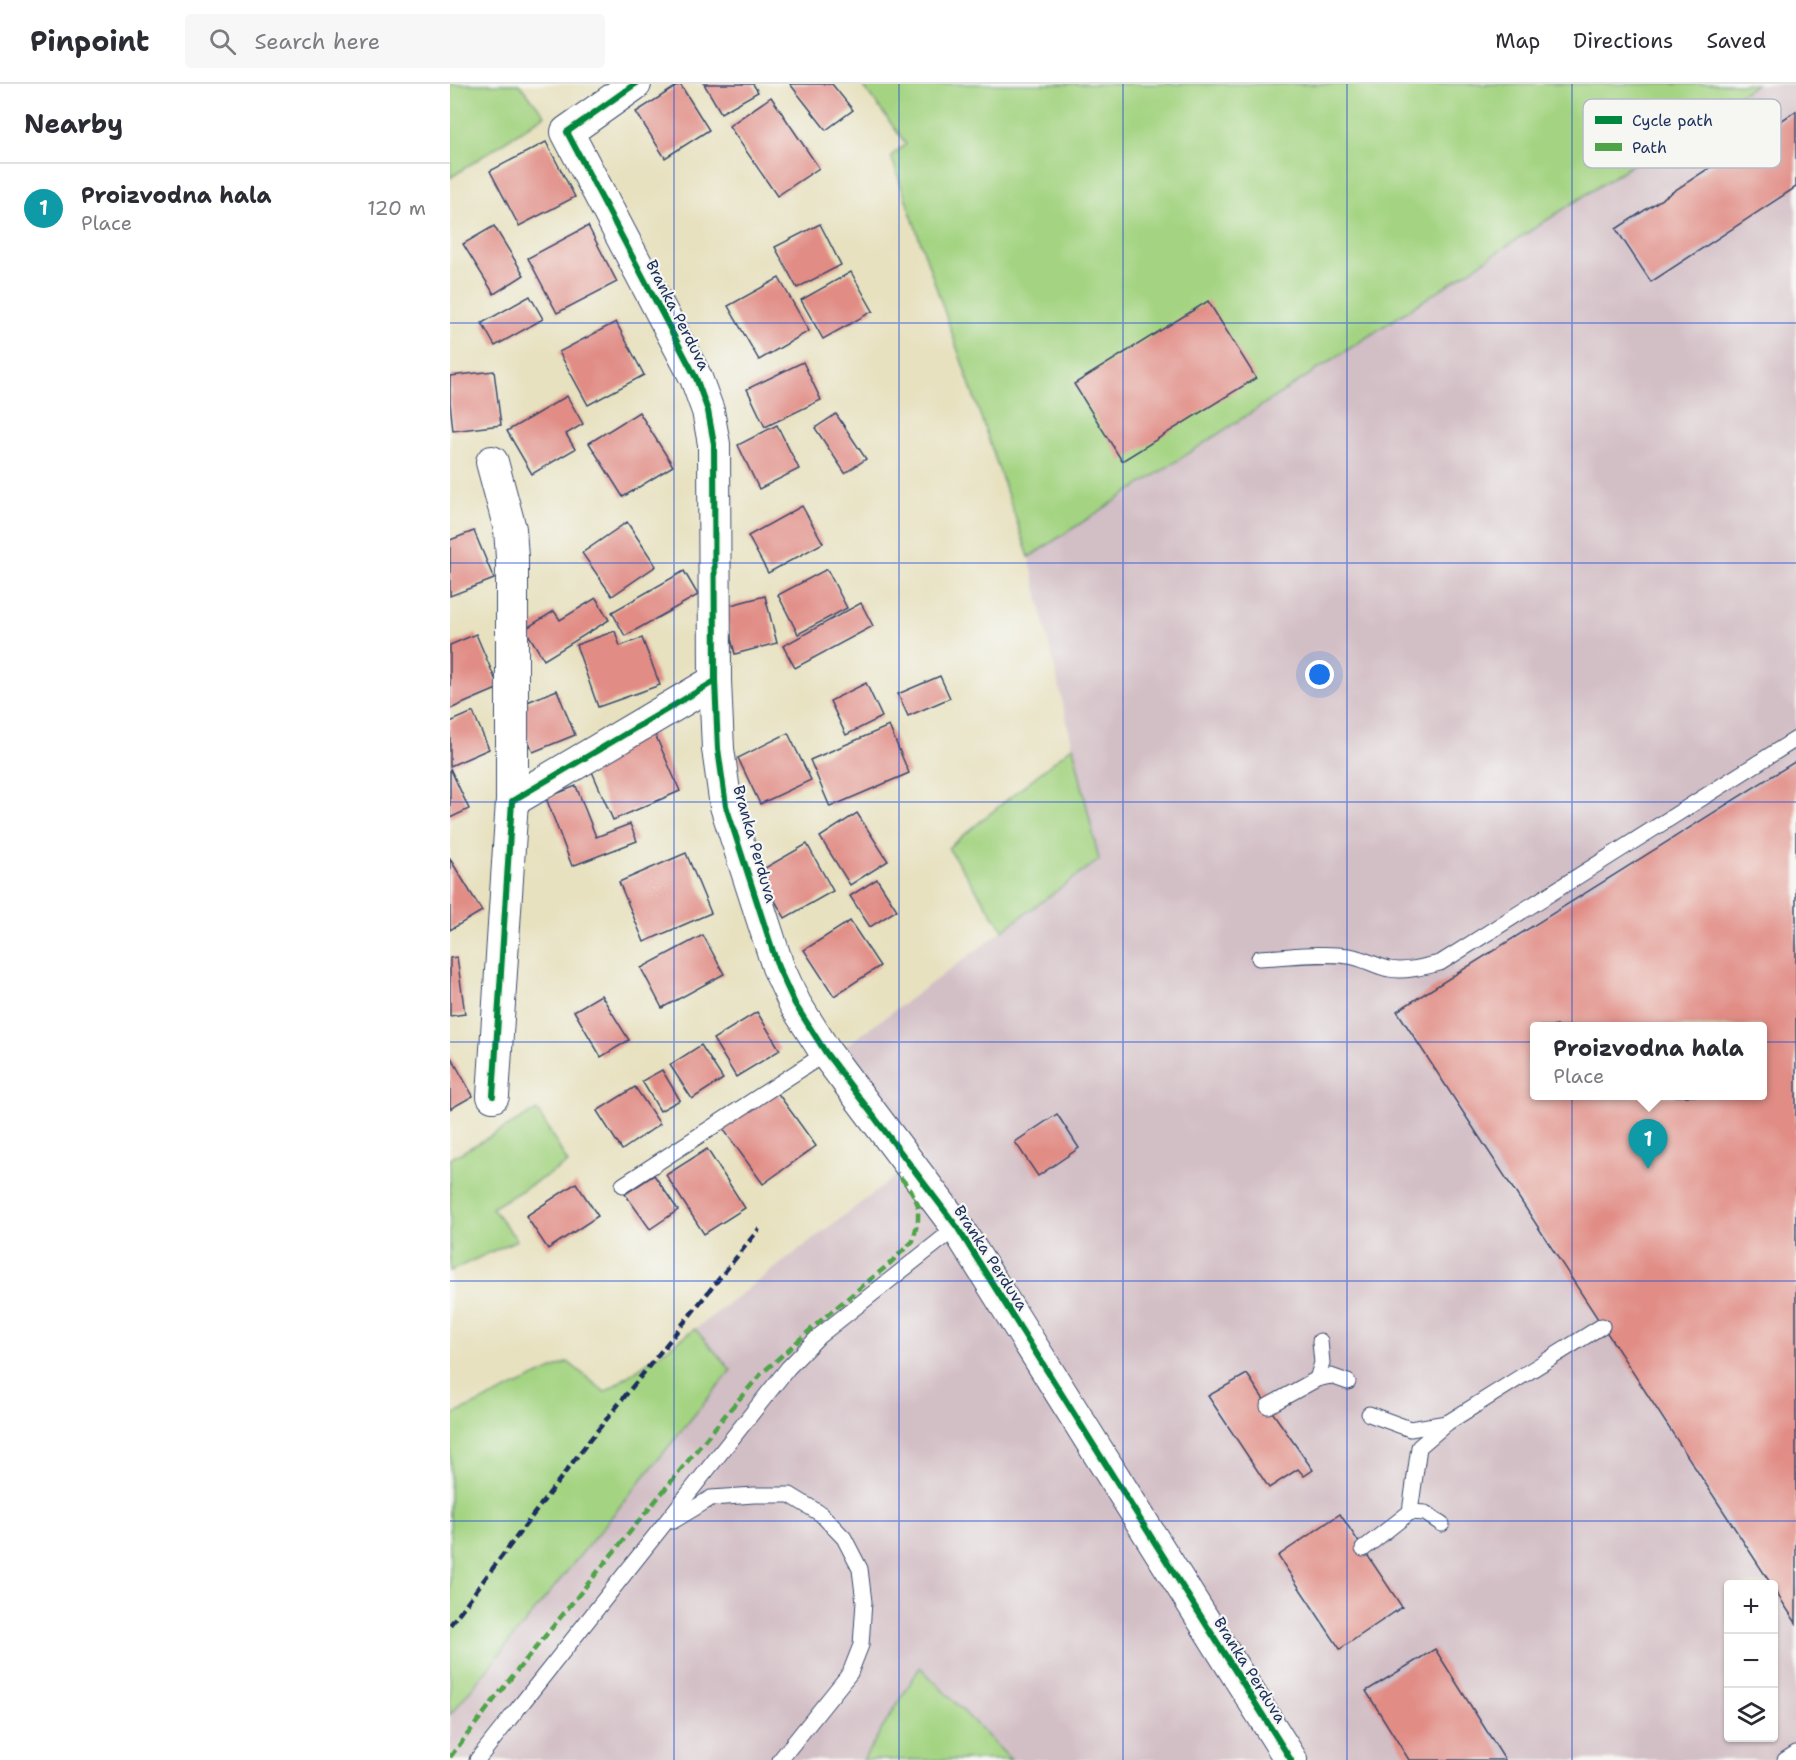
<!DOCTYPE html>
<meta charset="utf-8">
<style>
body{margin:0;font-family:"Shantell Sans",sans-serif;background:#f7f7f7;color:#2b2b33}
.controls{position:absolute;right:18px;bottom:18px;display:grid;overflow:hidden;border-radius:6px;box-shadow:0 2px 4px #0004}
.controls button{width:54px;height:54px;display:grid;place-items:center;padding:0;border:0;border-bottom:2px solid #e1e1e2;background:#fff;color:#2b2b33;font:30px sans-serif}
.you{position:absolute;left:870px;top:591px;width:21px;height:21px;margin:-15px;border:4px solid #fff;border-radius:50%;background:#1a73e8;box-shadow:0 0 0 9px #1a73e833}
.badge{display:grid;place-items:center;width:39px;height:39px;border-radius:50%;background:#d1495b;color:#fff;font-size:20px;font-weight:700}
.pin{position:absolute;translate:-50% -50px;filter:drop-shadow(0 2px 3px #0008)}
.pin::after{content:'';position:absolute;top:32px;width:21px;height:18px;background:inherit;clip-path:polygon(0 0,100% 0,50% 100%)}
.popup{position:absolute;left:1080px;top:938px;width:237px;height:78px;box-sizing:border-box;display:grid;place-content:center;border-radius:6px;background:#fff;filter:drop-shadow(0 2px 4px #0005);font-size:20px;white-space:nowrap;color:#7c7c81}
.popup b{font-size:22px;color:#2b2b33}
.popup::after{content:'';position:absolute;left:50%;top:100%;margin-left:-12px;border:12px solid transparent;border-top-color:#fff}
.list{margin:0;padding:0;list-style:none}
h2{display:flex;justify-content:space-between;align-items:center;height:78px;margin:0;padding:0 24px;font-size:26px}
h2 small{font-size:20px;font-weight:400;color:#7c7c81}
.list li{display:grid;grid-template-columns:39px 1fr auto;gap:18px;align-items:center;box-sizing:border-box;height:90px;padding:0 24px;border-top:2px solid #e1e1e2}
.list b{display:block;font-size:22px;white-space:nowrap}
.list p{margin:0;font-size:20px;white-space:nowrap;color:#7c7c81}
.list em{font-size:20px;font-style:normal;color:#7c7c81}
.icon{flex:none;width:33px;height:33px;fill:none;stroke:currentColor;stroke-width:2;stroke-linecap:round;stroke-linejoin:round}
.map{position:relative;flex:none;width:1346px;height:1676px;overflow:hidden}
header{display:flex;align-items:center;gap:36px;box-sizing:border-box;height:84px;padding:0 30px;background:#fff;border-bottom:2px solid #e1e1e2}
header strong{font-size:28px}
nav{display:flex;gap:33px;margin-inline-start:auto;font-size:21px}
.search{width:420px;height:54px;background:#f7f7f7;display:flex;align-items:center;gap:15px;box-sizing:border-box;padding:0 21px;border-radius:6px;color:#7c7c81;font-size:22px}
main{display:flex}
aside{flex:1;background:#fff}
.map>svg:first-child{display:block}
.industrial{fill:#d2bec5;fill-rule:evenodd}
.green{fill:#a4d482;stroke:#608270;stroke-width:1.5}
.building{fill:#e18d86;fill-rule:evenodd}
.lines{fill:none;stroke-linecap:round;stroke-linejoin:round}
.lane-casing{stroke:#3a4a6d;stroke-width:17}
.street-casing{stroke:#3a4a6d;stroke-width:34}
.lane{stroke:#fff;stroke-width:15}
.street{stroke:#fff;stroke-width:32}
.rail{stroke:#1b2f5e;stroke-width:4.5;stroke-dasharray:9 4.5;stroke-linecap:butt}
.quiet{stroke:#4fa44a;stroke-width:4.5;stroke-dasharray:9 4.5;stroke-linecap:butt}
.cycleway-casing{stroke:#f6f6f2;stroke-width:10}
.cycleway{stroke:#00873e;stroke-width:6}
.grid{fill:none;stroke:#1d4ed8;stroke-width:1.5;stroke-opacity:0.55}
.labels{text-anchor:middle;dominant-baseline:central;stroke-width:4.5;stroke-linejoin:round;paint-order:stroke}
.street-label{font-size:16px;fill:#1b2f5e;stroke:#f6f6f2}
.key{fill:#f6f6f2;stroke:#b4bac6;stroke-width:1.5}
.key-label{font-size:16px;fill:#1b2f5e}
</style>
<header>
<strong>Pinpoint</strong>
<div class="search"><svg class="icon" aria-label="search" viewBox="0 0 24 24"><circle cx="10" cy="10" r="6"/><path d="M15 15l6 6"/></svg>Search here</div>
<nav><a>Map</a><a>Directions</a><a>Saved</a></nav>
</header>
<main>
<aside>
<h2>Nearby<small></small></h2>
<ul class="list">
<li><span class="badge" style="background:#0f9aa8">1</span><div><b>Proizvodna hala</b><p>Place</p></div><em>120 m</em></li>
</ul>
</aside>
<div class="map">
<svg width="1346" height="1676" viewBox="0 0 1346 1676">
<rect width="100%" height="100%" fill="#f6f6f2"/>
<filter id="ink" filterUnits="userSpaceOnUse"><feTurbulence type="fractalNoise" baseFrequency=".0167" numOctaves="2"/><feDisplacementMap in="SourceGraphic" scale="12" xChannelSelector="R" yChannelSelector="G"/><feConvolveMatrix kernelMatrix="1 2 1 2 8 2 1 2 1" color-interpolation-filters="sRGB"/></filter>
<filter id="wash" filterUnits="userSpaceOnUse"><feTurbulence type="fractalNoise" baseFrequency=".008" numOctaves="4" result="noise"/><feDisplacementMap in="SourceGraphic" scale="24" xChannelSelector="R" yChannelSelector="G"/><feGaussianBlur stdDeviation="1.35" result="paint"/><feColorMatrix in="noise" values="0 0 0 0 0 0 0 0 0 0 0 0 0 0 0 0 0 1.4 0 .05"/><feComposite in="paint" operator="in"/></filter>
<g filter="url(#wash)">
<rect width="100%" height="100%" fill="#e7e1bf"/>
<path class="industrial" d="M1306 0H1346V1676H0V1631L281 1286 245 1245 471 1073 393 964 649 776 579 473ZM1084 942H1312V1012H1084ZM1278 1500H1324V1654H1278Z"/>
<g class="green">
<path d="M0 0H69L95 31 0 94Z"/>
<path d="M412 0H1306L579 473 441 72 456 60Z"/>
<path d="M623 662 649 776 553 846 498 764Z"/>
<path d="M87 1026 118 1079 42 1124 67 1156 0 1187V1075Z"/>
<path d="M245 1245 281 1286 0 1631V1332L118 1278 155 1308Z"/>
<path d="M470 1583 561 1676H413Z"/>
</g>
<g id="blocks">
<g class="building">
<path d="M230 0 259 46 215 74 186 28Z"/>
<path d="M254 0H303L308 8 271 29Z"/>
<path d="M340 0H382L403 26 376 46Z"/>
<path d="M321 13 369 84 327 112 279 42Z"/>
<path d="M1346 27V103L1201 198 1166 145Z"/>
<path d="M96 58 125 113 69 142 40 87Z"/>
<path d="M370 140 391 181 347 204 325 163Z"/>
<path d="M44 142 74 191 44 210 13 160Z"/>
<path d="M138 142 167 198 107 229 78 174Z"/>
<path d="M401 188 423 227 373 255 351 216Z"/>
<path d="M329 194 359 247 309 276 278 222Z"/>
<path d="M80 212 93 235 45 262 32 239Z"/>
<path d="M758 217 806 294 672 377 624 300Z"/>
<path d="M166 238 194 291 138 321 109 268Z"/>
<path d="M353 278 371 316 315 343 297 305Z"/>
<path d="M44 287 51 341 3 347 0 318V292Z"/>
<path d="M117 312 133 340 116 350 125 365 82 390 57 347Z"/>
<path d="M189 328 223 382 173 413 139 359Z"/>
<path d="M386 330 416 375 395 389 365 344Z"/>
<path d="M327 341 349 385 309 405 288 361Z"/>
<path d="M352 422 373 459 318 489 298 452Z"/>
<path d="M177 438 206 482 162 512 132 469Z"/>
<path d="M24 447 44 495 0 512V456Z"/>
<path d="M377 485 397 524 348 550 328 511Z"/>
<path d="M234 487 248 511 175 552 162 528Z"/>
<path d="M315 512 327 559 285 570 273 523Z"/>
<path d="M146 514 159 536 94 576 75 545 104 527 110 536Z"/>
<path d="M411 519 423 542 345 584 333 562Z"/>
<path d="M165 547 170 562 192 554 210 601 148 623 126 561Z"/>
<path d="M26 550 49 604 0 625V561Z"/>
<path d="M490 592 500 614 458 632 448 610Z"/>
<path d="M416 599 432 633 396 651 380 617Z"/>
<path d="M107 606 125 651 83 668 65 623Z"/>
<path d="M23 628 39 665 0 682V638Z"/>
<path d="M439 642 459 689 380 723 360 676Z"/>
<path d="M204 648 230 707 163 736 137 676Z"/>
<path d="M338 649 361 696 310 720 288 674Z"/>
<path d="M1346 677V1539L1324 1505V1500H1321L947 927ZM1084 942H1312V1012H1084Z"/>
<path d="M0 684 19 725 0 734Z"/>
<path d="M126 702 146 753 180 740 187 757 122 782 96 714Z"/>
<path d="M407 729 438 777 400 801 370 753Z"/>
<path d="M357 760 383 807 335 834 308 788Z"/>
<path d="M236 769 261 829 194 858 169 798Z"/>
<path d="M0 775 32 827 0 846Z"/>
<path d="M427 795 447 826 420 843 400 812Z"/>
<path d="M400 837 430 882 384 912 354 866Z"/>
<path d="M253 851 274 890 212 924 191 884Z"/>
<path d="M7 873 15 930 0 932V874Z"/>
<path d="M151 911 179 956 151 973 124 927Z"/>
<path d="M307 928 330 966 286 993 263 955Z"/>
<path d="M251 961 273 995 242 1015 220 981Z"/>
<path d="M0 971 23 1012 0 1025Z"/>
<path d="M212 986 230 1016 210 1027 192 997Z"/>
<path d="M185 1003 210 1040 172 1066 147 1027Z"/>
<path d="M324 1004 366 1062 313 1100 271 1042Z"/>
<path d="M607 1030 629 1064 588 1092 565 1058Z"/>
<path d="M257 1065 295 1124 254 1150 216 1091Z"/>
<path d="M204 1091 228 1126 200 1145 175 1110Z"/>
<path d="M126 1099 148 1132 98 1165 76 1132Z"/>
<path d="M797 1290 818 1322 863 1386 854 1392 848 1385 819 1404 758 1312Z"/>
<path d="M890 1430 952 1523 890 1565 828 1472Z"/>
<path d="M985 1565 1055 1676H959L916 1607Z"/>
</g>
</g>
</g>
<g filter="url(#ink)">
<use href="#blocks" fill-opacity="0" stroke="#3a4a6d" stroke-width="1.5"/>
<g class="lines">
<defs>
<g id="lane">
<path d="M809 874C838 873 869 868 899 872 913 874 925 882 939 885 956 888 973 883 990 879L1346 655"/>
<path d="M173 1101 376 969"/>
<path d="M867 1295 881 1292 898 1298"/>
<path d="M818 1322 867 1295 872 1279 870 1257"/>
<path d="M919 1330 960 1345 997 1339"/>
<path d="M960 1428 975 1429 992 1440"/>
<path d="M223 1437 261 1414 304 1411H340L371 1430 394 1454 410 1485 414 1518 411 1561 400 1589 330 1676"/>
<path d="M913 1465 960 1428 969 1363 997 1339 1152 1242"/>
<path d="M27 1676 338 1284 369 1252 507 1143"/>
<path d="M1335 1676 1346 1669"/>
</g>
<g id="street">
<path d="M185 0 117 48 246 294 258 327 264 360 265 597 268 665 276 722 328 883 345 920 376 969 507 1143 841 1676"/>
<path d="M42 378 60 445 62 474V717"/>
<path d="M43 1012 62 717 265 597"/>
</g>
</defs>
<use href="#lane" class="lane-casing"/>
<use href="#street" class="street-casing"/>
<use href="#lane" class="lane"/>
<use href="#street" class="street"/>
<path class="rail" d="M0 1541 135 1362 309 1145"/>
<path class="quiet" d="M0 1673 61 1594 277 1329 311 1290 376 1232 438 1181 463 1157 468 1136V1121L461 1106 447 1089"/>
<defs>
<g id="cycleway">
<path d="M185 0 117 48 246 294 258 327 264 360 265 597 268 665 276 722 328 883 345 920 376 969 507 1143 841 1676"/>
<path d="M43 1012 62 717 265 597"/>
</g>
</defs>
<use href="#cycleway" class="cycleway-casing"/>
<use href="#cycleway" class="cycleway"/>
</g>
</g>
<path class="grid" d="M224 0V1676M449 0V1676M673 0V1676M897 0V1676M1122 0V1676M0 239H1346M0 479H1346M0 718H1346M0 958H1346M0 1197H1346M0 1437H1346"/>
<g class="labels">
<g class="street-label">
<text transform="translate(228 231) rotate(63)">Branka Perduva</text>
<text transform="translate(305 760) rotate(74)">Branka Perduva</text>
<text transform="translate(541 1174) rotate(57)">Branka Perduva</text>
<text transform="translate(800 1586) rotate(58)">Branka Perduva</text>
</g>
</g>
<rect x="1133" y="15" width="198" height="69" rx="9" class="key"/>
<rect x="1145" y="32" width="27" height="8" fill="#00873e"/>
<rect x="1145" y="59" width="27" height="8" fill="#4fa44a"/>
<g class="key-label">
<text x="1182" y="42">Cycle path</text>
<text x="1182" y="69">Path</text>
</g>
</svg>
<div class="controls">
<button>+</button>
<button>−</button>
<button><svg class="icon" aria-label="layers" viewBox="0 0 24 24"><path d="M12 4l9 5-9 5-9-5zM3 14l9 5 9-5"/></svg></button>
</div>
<div class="you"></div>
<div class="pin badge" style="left:1198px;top:1085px;background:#0f9aa8">1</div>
<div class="popup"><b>Proizvodna hala</b>Place</div>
</div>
</main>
